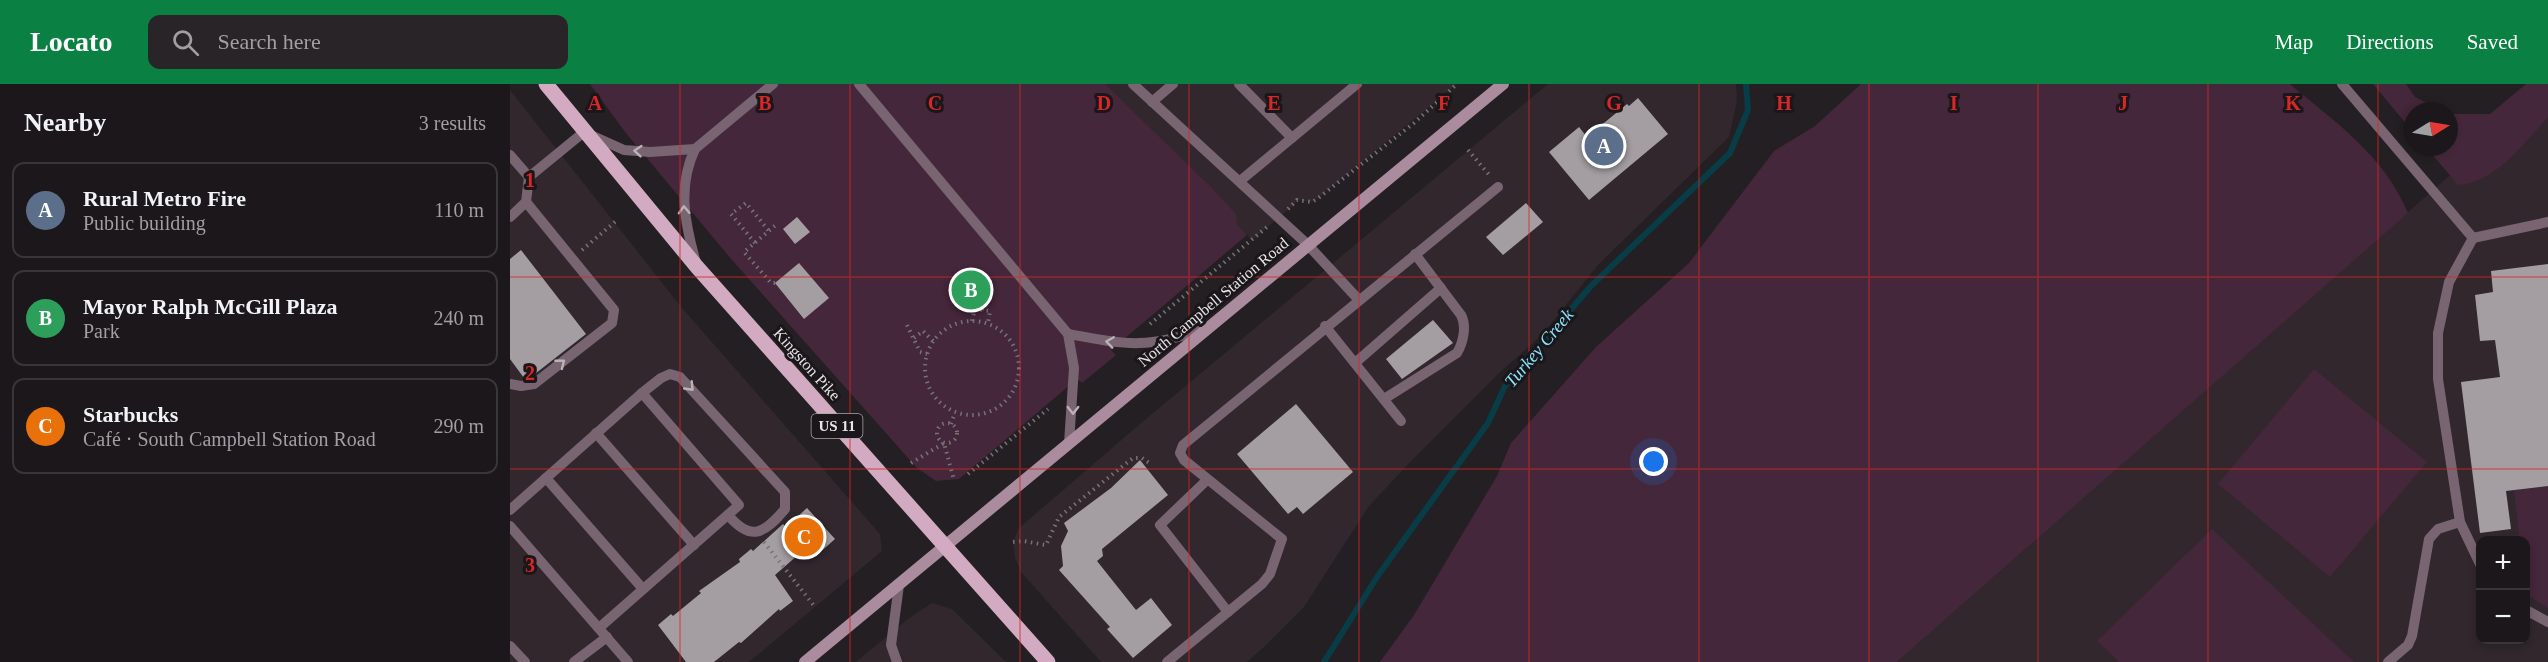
<!DOCTYPE html>
<meta charset="utf-8">
<style>
body{margin:0;font-family:Georgia,serif;background:#282427;color:#f1f3f6}
.controls{position:absolute;right:18px;bottom:18px;display:grid;overflow:hidden;border-radius:12px;box-shadow:0 3px 9px #0003}
.controls button{width:54px;height:54px;display:grid;place-items:center;padding:0;border:0;border-bottom:2px solid #393639;background:#1b171a;color:#f1f3f6;font:30px sans-serif}
.compass{position:absolute;left:1894px;top:18px;width:54px;height:54px;border-radius:50%;background:#1b171a;box-shadow:0 3px 9px #0003;rotate:79deg}
.you{position:absolute;left:1144px;top:378px;width:21px;height:21px;margin:-15px;border:4px solid #fff;border-radius:50%;background:#1a73e8;box-shadow:0 0 0 9px #1a73e833}
.badge{display:grid;place-items:center;width:39px;height:39px;border-radius:50%;background:#0b8043;color:#fff;font-size:20px;font-weight:700}
.pin{position:absolute;translate:-50% -50%;border:3px solid #fff;box-shadow:0 2px 6px #0006}
.list{margin:0;padding:0;list-style:none}
h2{display:flex;justify-content:space-between;align-items:center;height:78px;margin:0;padding:0 24px;font-size:26px}
h2 small{font-size:20px;font-weight:400;color:#a09fa2}
.list li{display:grid;grid-template-columns:39px 1fr auto;gap:18px;align-items:center;box-sizing:border-box;height:96px;margin:0 12px 12px;padding:0 12px;border:2px solid #393639;border-radius:12px}
.list b{display:block;font-size:22px;white-space:nowrap}
.list p{margin:0;font-size:20px;white-space:nowrap;color:#a09fa2}
.list em{font-size:20px;font-style:normal;color:#a09fa2}
.icon{flex:none;width:33px;height:33px;fill:none;stroke:currentColor;stroke-width:2;stroke-linecap:round;stroke-linejoin:round}
.map{position:relative;flex:none;width:2038px;height:578px;overflow:hidden}
header{display:flex;align-items:center;gap:36px;box-sizing:border-box;height:84px;padding:0 30px;background:#0b8043;color:#fff}
header strong{font-size:28px}
nav{display:flex;gap:33px;margin-inline-start:auto;font-size:21px}
.search{width:420px;height:54px;background:#282427;display:flex;align-items:center;gap:15px;box-sizing:border-box;padding:0 21px;border-radius:12px;color:#a09fa2;font-size:22px}
main{display:flex}
aside{flex:1;background:#1b171a}
.map>svg:first-child{display:block}
.built{fill:#31272d;fill-rule:evenodd}
.green{fill:#44273a}
.lines{fill:none;stroke-linecap:round;stroke-linejoin:round}
.stream{stroke:#083c46;stroke-width:6}
.building{fill:#a49ea2}
.path{stroke:#777376;stroke-width:4;stroke-dasharray:1.5 4.5;stroke-linecap:butt}
.service{stroke:#786571;stroke-width:10}
.secondary{stroke:#ab8c9f;stroke-width:12}
.primary{stroke:#d2aac2;stroke-width:15}
.oneway{stroke:#bbb2b8}
.grid{fill:none;stroke:#d62828;stroke-width:1.5;stroke-opacity:0.55}
.labels{text-anchor:middle;dominant-baseline:central;stroke-width:6;stroke-linejoin:round;paint-order:stroke}
.shield{fill:#1a1619;stroke:#aaa7a9;stroke-width:1.5}
.shield-label{font-size:15px;font-weight:bold;fill:#e8e5e7}
.street-label{font-size:16px;fill:#e8e5e7;stroke:#1a1619}
.water-label{font-size:18px;font-style:italic;fill:#86e7fe;stroke:#1a1619}
.grid-label{font-size:20px;text-anchor:middle;font-weight:bold;fill:#d62828;stroke:#1a1619;stroke-width:6;stroke-linejoin:round;paint-order:stroke}
</style>
<header>
<strong>Locato</strong>
<div class="search"><svg class="icon" aria-label="search" viewBox="0 0 24 24"><circle cx="10" cy="10" r="6"/><path d="M15 15l6 6"/></svg>Search here</div>
<nav><a>Map</a><a>Directions</a><a>Saved</a></nav>
</header>
<main>
<aside>
<h2>Nearby<small>3 results</small></h2>
<ul class="list">
<li><span class="badge" style="background:#5c6f8a">A</span><div><b>Rural Metro Fire</b><p>Public building</p></div><em>110 m</em></li>
<li><span class="badge" style="background:#2e9e5b">B</span><div><b>Mayor Ralph McGill Plaza</b><p>Park</p></div><em>240 m</em></li>
<li><span class="badge" style="background:#e8710a">C</span><div><b>Starbucks</b><p>Café · South Campbell Station Road</p></div><em>290 m</em></li>
</ul>
</aside>
<div class="map">
<svg width="2038" height="578" viewBox="0 0 2038 578">
<rect width="100%" height="100%" fill="#241f22"/>
<g class="built">
<path d="M586 0H947L807 115 802 118 787 116 784 121 742 156 677 88Z"/>
<path d="M1038 0H1226L1227 17 1219 53 1089 180 1031 252 989 289 902 376 859 422 794 523 755 562 737 578H591L511 488 505 474 503 458 509 444 630 340Z"/>
<path d="M2038 5V578H1387ZM1970 456H2016V556H1970Z"/>
<path d="M0 6 172 224 370 450 372 467 239 578H0Z"/>
<path d="M422 519 442 525 496 578H346L398 535Z"/>
</g>
<g class="green">
<path d="M80 0H595L701 103 726 130 727 140 737 151 601 266 606 271 572 299 567 295 449 395 426 397 407 384 222 176 115 48Z"/>
<path d="M1351 0H1780C1827 40 1873 70 1898 129L1387 578H870L904 531 987 392 1001 359 1086 263 1179 179 1264 67 1305 42Z"/>
<path d="M1863 0H1896L1905 13 1933 27H1903V48Z"/>
<path d="M2016 0H2038V34C2012 60 1987 98 1948 101L1916 63H1939V30H1980Z"/>
<path d="M1804 285 1917 378 1820 493 1708 400Z"/>
<path d="M2038 402V524L2016 510V456L1972 455 2009 451 2004 406Z"/>
<path d="M1702 445 1844 578H1609L1587 557Z"/>
</g>
<g class="lines">
<path class="stream" d="M814 578 867 493 978 339 995 302 1081 202 1220 69 1238 26 1236 0"/>
</g>
<g class="building">
<path d="M1128 14 1158 50 1079 116 1039 68 1069 43 1077 53 1117 20 1119 22Z"/>
<path d="M1016 119 1033 138 993 171 976 153Z"/>
<path d="M287 133 300 148 285 160 273 145Z"/>
<path d="M11 166 76 250 21 293 14 294 0 275V175Z"/>
<path d="M289 179 319 214 294 235 265 199Z"/>
<path d="M2038 180V402L1996 407 2001 445 1970 449 1951 298 1990 293 1985 256 1970 257 1965 211 1983 208 1981 187Z"/>
<path d="M923 236 943 259 892 295 876 275Z"/>
<path d="M786 320 843 388 793 430 787 423 778 430 727 370Z"/>
<path d="M630 376 658 411 592 465 593 472 587 477 626 526 641 514 662 541 623 574 597 545 600 543 549 486 553 482 551 462 558 447 554 439 601 404Z"/>
<path d="M297 424 325 455 306 472 297 463 265 491 283 517 270 527 269 525 231 559 229 558 204 578H176L148 541 161 530 163 532 191 509 189 507 230 478 229 475 241 465 243 467 273 440 276 443Z"/>
</g>
<g class="lines">
<g class="path">
<path d="M958 66 981 93"/>
<path d="M778 125 787 116 802 118 807 115 904 39 947 0"/>
<path d="M245 159 221 130 236 119 259 147"/>
<path d="M72 166 106 137"/>
<path d="M265 199H261L234 168 267 140"/>
<path d="M472 226 480 195"/>
<circle cx="462" cy="284" r="47"/>
<path d="M462 237 465 225 480 227 478 239"/>
<path d="M640 240 757 143"/>
<path d="M397 241 410 268 417 270"/>
<path d="M404 254 413 247 423 257"/>
<circle cx="437" cy="349" r="10"/>
<path d="M441 340 445 329"/>
<path d="M401 379 434 359 444 396"/>
<path d="M458 390 538 325"/>
<path d="M254 458 305 523"/>
<path d="M503 458 513 457 536 461 549 433 623 374H632L641 380"/>
</g>
<g class="service">
<path d="M349 0 558 250 564 284 559 359"/>
<path d="M623 0 797 160 848 215"/>
<path d="M729 0 782 54"/>
<path d="M1832 0 1963 154"/>
<path d="M642 18 663 0"/>
<path d="M0 71 19 93"/>
<path d="M730 97 847 0"/>
<path d="M0 133 16 118 19 93 74 48 114 66 140 68 185 65"/>
<path d="M1963 154 1939 198 1928 249V295L1950 438 1970 480"/>
<path d="M1963 154 2038 138"/>
<path d="M186 179C175 140 167 103 185 65L263 0"/>
<path d="M815 242 891 337"/>
<path d="M558 250C619 261 635 265 695 245"/>
<path d="M845 279 931 204"/>
<path d="M0 300 11 302 24 300 102 239 104 226 16 118"/>
<path d="M132 309 151 294 160 290 170 293 275 408V425C254 450 241 458 218 431"/>
<path d="M874 315 947 269C953 259 957 242 951 231L905 170"/>
<path d="M86 349 184 461"/>
<path d="M36 394 133 505"/>
<path d="M697 396 650 441 718 528"/>
<path d="M0 426 132 309 229 421 89 544"/>
<path d="M0 442 118 578"/>
<path d="M2016 526 2038 538"/>
<path d="M0 562 15 578"/>
<path d="M64 578 97 553"/>
<path d="M387 578 381 561 389 501"/>
<path d="M657 578 752 500 760 490 772 455 674 376 670 369 673 361 988 103"/>
<path d="M1878 578 1898 561 1902 552 1919 455 1928 445 1950 438"/>
</g>
<path class="secondary" d="M295 578 993 0"/>
<path class="primary" d="M36 0 187 183 538 578"/>
</g>
<defs><path id="oneway-chevron" d="M-2-3.5L2.5 0L-2 3.5" fill="none" stroke-width="1.6" stroke-linecap="round" stroke-linejoin="round" transform="scale(1.5)"/></defs>
<g class="oneway">
<use href="#oneway-chevron" transform="translate(128 67) rotate(-175)"/>
<use href="#oneway-chevron" transform="translate(174 126) rotate(-92)"/>
<use href="#oneway-chevron" transform="translate(600 258) rotate(-172)"/>
<use href="#oneway-chevron" transform="translate(51 279) rotate(-38)"/>
<use href="#oneway-chevron" transform="translate(180 303) rotate(46)"/>
<use href="#oneway-chevron" transform="translate(563 326) rotate(90)"/>
</g>
<path class="grid" d="M170 0V578M340 0V578M510 0V578M679 0V578M849 0V578M1019 0V578M1189 0V578M1359 0V578M1528 0V578M1698 0V578M1868 0V578M0 193H2038M0 385H2038"/>
<g class="labels">
<rect class="shield" x="301.5" y="330" width="51" height="24" rx="4.5"/>
<g class="shield-label">
<text x="327" y="342">US 11</text>
</g>
<g class="street-label">
<text transform="translate(703 218) rotate(-40)">North Campbell Station Road</text>
<text transform="translate(297 280) rotate(48)">Kingston Pike</text>
</g>
<g class="water-label">
<text transform="translate(1029 264) rotate(-50)">Turkey Creek</text>
</g>
</g>
<g class="grid-label">
<text x="85" y="26">A</text>
<text x="255" y="26">B</text>
<text x="425" y="26">C</text>
<text x="594" y="26">D</text>
<text x="764" y="26">E</text>
<text x="934" y="26">F</text>
<text x="1104" y="26">G</text>
<text x="1274" y="26">H</text>
<text x="1444" y="26">I</text>
<text x="1613" y="26">J</text>
<text x="1783" y="26">K</text>
<text x="20" y="103">1</text>
<text x="20" y="296">2</text>
<text x="20" y="488">3</text>
</g>
</svg>
<div class="controls">
<button>+</button>
<button>−</button>
</div>
<svg class="compass" viewBox="-18 -18 36 36"><path d="M0-13l5 13h-10z" fill="#e53935"/><path d="M0 13l5-13h-10z" fill="#a09fa2"/></svg>
<div class="you"></div>
<div class="pin badge" style="left:1094px;top:62px;background:#5c6f8a">A</div>
<div class="pin badge" style="left:461px;top:206px;background:#2e9e5b">B</div>
<div class="pin badge" style="left:294px;top:453px;background:#e8710a">C</div>
</div>
</main>
